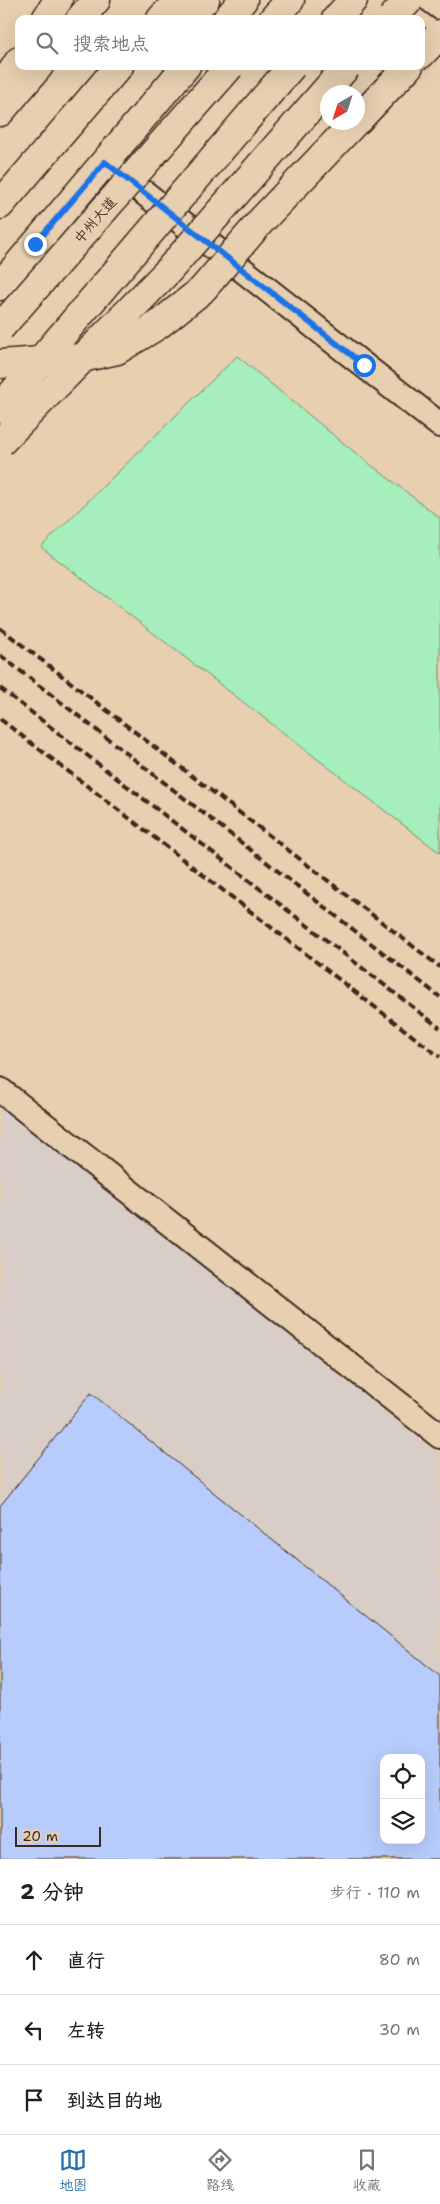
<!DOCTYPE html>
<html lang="zh">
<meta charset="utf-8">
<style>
body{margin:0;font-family:"Shantell Sans","LXGW WenKai TC",sans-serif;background:#f6f6f6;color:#202124}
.controls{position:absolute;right:15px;bottom:15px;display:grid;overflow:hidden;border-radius:10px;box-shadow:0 5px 20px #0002}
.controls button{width:45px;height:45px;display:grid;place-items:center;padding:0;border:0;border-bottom:1px solid #e0e0e0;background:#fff;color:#202124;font:25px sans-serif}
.compass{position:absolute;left:320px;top:85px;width:45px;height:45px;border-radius:50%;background:#fff;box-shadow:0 5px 20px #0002;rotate:219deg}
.scale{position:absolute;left:15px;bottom:12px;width:86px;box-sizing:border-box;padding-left:5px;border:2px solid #3b2a1e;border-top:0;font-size:14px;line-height:18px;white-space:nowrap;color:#3b2a1e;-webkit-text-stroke:4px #e7cfb0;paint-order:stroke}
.stop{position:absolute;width:15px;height:15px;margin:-11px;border:4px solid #1a73e8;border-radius:50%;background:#fff}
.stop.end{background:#1a73e8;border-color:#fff;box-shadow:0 1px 5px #0008}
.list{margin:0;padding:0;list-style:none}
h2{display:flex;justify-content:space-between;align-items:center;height:65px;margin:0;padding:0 20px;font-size:21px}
h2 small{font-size:16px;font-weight:400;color:#757577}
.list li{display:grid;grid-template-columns:32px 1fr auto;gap:15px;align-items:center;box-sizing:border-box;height:70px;padding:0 20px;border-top:1px solid #e0e0e0}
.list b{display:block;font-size:19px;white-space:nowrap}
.list em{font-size:16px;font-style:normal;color:#757577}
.icon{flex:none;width:28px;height:28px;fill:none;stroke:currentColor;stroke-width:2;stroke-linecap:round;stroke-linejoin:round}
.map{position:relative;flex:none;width:440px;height:1859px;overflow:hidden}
.search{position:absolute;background:#fff;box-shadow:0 5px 20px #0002;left:15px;right:15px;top:15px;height:55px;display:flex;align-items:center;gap:12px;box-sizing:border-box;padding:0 18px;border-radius:10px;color:#757577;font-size:19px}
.sheet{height:275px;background:#fff}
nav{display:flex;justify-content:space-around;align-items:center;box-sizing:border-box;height:70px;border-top:1px solid #e0e0e0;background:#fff;font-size:14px;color:#757577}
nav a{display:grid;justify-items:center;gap:2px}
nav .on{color:#1f6fb2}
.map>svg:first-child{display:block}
.built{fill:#d9cec7;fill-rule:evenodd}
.green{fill:#a6eebb;stroke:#708c6c}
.building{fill:#b7ccfc;stroke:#3b2a1e;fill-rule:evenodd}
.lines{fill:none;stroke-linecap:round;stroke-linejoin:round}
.lane-casing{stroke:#3b2a1e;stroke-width:15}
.street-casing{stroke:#3b2a1e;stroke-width:28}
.secondary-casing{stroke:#3b2a1e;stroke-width:31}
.primary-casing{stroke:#3b2a1e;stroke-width:31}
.highway-casing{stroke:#3b2a1e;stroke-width:31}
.lane{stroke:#e7cfb0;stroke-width:11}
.street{stroke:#e7cfb0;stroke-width:24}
.secondary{stroke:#e7cfb0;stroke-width:28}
.primary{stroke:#e7cfb0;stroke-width:28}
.highway{stroke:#e7cfb0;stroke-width:28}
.rail{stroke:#3b2a1e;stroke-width:4;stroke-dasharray:8 4;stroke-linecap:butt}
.secondary-bridge-casing{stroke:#3b2a1e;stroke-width:31;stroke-linecap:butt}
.highway-bridge-casing{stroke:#3b2a1e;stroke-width:31;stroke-linecap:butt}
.secondary-bridge{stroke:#e7cfb0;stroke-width:28}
.highway-bridge{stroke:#e7cfb0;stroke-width:28}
.route{stroke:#1a73e8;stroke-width:6}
.labels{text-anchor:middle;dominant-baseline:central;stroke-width:4;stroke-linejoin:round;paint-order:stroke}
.street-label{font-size:14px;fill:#3b2a1e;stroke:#e7cfb0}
</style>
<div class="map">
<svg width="440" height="1859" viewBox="0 0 440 1859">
<rect width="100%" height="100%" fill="#e7cfb0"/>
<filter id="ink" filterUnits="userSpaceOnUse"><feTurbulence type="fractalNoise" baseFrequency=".02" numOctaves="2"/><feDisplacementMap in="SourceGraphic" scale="10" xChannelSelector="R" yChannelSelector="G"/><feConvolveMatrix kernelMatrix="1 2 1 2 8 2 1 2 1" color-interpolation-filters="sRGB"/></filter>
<g filter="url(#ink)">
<path class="built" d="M0 1105 440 1455V1859H0ZM384 1758H421V1840H384Z"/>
<path class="green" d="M237 356 353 451 440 518V853L41 547Z"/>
<path class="building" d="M91 1393 440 1676V1859H0V1506ZM384 1758H421V1840H384Z"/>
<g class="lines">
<defs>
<path id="lane" d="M403 4 440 31"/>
<g id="street">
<path d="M105 162 440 425"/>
<path d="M0 1090 440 1436"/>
</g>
<g id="secondary">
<path d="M179 19 205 0"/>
<path d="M227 19 243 0"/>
<path d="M421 54 440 34"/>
<path d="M358 120 409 66"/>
<path d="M0 286 186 66"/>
</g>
<g id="primary">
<path d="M46 19 58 0"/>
<path d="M0 91 19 61"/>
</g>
<g id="highway">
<path d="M80 19 96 0"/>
<path d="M161 19 179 0"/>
<path d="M273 19 290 0"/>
<path d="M336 19 353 0"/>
<path d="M0 112 39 66"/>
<path d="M0 205 119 66"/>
</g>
</defs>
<use href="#lane" class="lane-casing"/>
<use href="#street" class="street-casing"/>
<use href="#secondary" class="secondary-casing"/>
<use href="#primary" class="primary-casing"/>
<use href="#highway" class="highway-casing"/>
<use href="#lane" class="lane"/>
<use href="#street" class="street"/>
<use href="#secondary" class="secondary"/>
<use href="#primary" class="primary"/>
<use href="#highway" class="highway"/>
<g class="rail">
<path d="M0 628 440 967"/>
<path d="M0 655 440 997"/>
<path d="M0 688 440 1028"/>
<path d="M0 719 440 1057"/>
</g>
<defs>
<path id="secondary-bridge" d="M0 364 81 358 117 350 158 325 202 290 261 221 355 122"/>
<g id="highway-bridge">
<path d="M391 19 409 0"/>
<path d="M0 328 230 66"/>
<path d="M0 408 292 66"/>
<path d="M0 443 168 271 347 66"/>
</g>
</defs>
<use href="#secondary-bridge" class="secondary-bridge-casing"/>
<use href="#highway-bridge" class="highway-bridge-casing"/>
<use href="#secondary-bridge" class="secondary-bridge"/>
<use href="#highway-bridge" class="highway-bridge"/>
</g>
</g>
<g class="lines" filter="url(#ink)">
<path class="route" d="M35 244 105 162 364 365"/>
</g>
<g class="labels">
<g class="street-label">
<text transform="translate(95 220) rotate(-49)">中州大道</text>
</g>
</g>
</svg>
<div class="controls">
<button><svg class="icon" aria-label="locate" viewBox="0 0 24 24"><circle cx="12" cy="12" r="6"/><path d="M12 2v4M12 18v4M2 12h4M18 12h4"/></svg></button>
<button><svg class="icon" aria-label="layers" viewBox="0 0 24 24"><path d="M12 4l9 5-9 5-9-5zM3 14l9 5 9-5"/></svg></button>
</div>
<svg class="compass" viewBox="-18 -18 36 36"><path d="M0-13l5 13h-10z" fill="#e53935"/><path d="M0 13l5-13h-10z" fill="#757577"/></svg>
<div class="scale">20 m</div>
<div class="stop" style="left:364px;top:365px"></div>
<div class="stop end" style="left:35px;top:244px"></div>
<div class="search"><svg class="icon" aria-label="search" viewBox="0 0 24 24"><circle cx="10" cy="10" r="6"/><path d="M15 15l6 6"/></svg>搜索地点</div>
</div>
<section class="sheet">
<h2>2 分钟<small>步行 · 110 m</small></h2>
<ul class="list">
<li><svg class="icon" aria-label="ahead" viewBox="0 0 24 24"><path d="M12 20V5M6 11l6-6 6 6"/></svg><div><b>直行</b></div><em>80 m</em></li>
<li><svg class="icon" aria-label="left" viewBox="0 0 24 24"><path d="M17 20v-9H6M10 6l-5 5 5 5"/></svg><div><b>左转</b></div><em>30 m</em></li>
<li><svg class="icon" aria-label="arrive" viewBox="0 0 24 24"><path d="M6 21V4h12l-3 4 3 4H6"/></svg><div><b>到达目的地</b></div></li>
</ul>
</section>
<nav>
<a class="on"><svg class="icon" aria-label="map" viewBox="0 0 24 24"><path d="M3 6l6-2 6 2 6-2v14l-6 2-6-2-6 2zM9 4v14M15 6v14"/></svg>地图</a>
<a><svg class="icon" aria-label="directions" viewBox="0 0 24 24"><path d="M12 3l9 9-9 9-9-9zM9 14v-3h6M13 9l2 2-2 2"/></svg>路线</a>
<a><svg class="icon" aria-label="saved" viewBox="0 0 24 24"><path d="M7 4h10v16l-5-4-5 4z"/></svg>收藏</a>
</nav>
